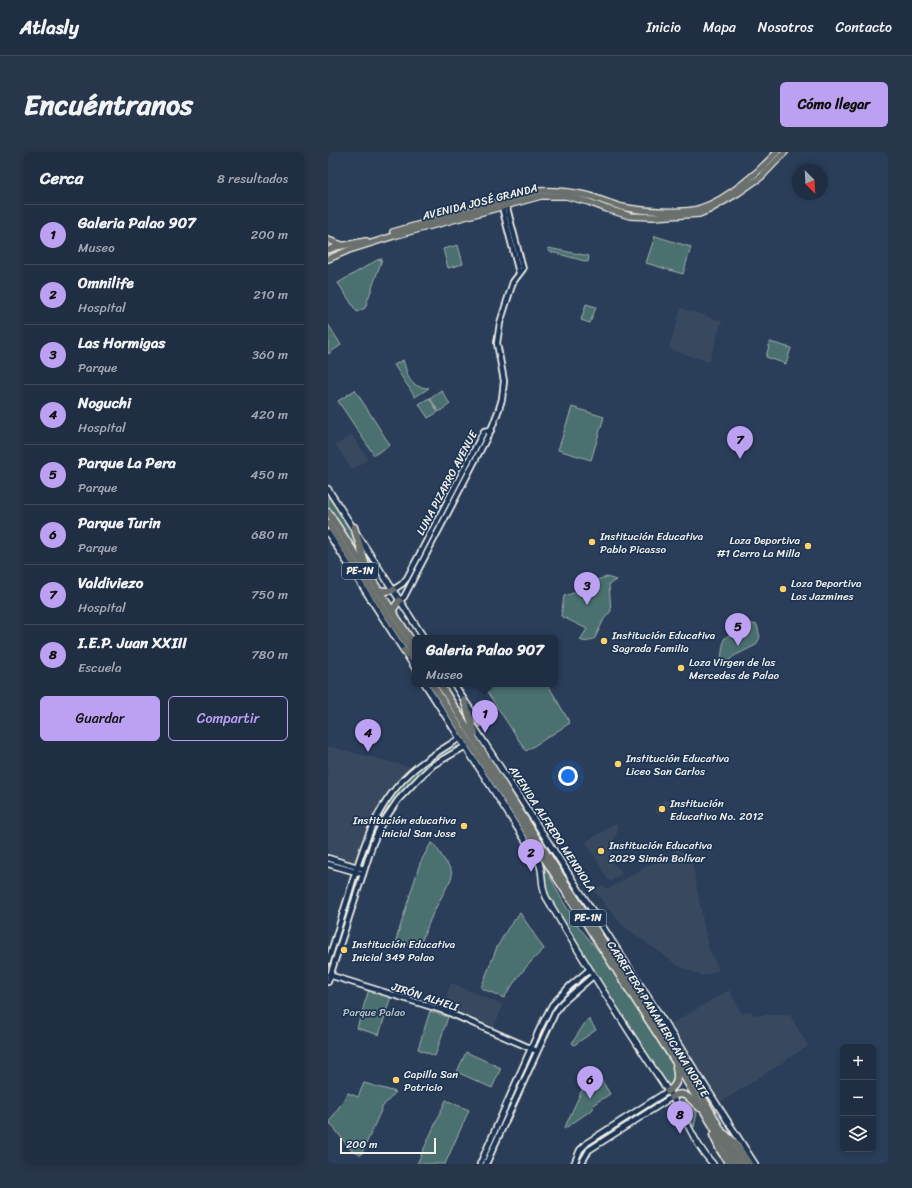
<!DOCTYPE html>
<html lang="es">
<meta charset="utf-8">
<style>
body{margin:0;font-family:Sriracha,sans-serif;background:#28364b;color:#f1f3f6}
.controls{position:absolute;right:12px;bottom:12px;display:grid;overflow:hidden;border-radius:6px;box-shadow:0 2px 6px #0003}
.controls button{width:36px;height:36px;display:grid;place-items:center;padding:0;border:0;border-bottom:1px solid #3d4a5d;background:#202e44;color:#f1f3f6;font:20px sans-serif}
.compass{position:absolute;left:464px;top:12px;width:36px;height:36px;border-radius:50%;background:#202e44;box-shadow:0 2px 6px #0003;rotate:156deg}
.scale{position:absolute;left:12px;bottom:10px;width:96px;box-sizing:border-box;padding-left:4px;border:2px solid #f4f1e8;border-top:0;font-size:11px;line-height:14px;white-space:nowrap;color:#f4f1e8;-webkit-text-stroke:3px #1d3557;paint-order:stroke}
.you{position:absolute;left:240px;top:624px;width:14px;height:14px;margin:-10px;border:3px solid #fff;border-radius:50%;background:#1a73e8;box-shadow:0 0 0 6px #1a73e833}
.badge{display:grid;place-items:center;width:26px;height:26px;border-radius:50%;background:#bca0f2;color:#111;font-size:13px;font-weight:700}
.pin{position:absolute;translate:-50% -33px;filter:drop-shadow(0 1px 2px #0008)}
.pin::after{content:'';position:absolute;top:21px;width:14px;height:12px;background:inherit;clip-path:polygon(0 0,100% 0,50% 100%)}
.popup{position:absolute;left:84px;top:483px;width:146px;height:52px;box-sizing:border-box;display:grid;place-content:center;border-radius:6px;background:#202e44;filter:drop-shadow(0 1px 3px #0005);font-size:13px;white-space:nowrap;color:#a2a8b2}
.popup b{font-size:15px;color:#f1f3f6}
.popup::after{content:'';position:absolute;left:50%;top:100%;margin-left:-8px;border:8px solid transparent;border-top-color:#202e44}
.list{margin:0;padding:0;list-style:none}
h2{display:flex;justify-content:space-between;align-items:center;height:52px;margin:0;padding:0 16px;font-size:17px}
h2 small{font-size:13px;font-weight:400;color:#a2a8b2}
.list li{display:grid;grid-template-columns:26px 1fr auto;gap:12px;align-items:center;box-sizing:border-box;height:60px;padding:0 16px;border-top:1px solid #3d4a5d}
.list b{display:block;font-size:15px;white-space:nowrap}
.list p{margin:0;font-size:13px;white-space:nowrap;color:#a2a8b2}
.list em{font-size:13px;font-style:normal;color:#a2a8b2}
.actions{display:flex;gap:8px;padding:12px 16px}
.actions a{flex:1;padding:9px 0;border:1px solid #bca0f2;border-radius:6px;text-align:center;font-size:14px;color:#bca0f2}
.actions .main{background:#bca0f2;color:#111}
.icon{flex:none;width:22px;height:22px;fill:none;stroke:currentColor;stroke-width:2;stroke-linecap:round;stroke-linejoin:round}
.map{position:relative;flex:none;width:560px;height:1012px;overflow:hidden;border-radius:6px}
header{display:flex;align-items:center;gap:24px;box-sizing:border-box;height:56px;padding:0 20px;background:#202e44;border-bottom:1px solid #3d4a5d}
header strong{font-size:19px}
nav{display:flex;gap:22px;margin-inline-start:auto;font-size:14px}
.intro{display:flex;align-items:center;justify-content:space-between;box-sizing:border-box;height:96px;padding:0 24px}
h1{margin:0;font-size:28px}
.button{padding:10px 18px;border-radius:6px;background:#bca0f2;color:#111;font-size:14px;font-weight:700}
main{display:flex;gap:24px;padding:0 24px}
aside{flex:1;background:#202e44;border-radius:6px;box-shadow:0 2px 6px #0003}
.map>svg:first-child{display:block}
.built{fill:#39485e}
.green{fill:#4c6f70;stroke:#a0b0ac}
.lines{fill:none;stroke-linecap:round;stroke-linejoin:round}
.tertiary-casing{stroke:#f4f1e8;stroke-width:8}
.secondary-casing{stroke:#f4f1e8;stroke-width:8}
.primary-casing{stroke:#f4f1e8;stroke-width:8}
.motorway-casing{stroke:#f4f1e8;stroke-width:9}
.tertiary{stroke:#1d3557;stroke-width:4.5}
.secondary{stroke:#1d3557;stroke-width:5}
.primary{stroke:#6a706d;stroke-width:5.5}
.motorway{stroke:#6a706d;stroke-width:6}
.poi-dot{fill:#ffd166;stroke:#1d3557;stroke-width:1.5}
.labels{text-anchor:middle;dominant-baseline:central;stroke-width:3.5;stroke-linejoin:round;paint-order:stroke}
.shield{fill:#1d3557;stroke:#b4b9bc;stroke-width:1}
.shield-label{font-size:10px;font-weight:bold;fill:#f4f1e8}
.street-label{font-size:11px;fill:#f4f1e8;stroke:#1d3557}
.poi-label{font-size:11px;fill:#f4f1e8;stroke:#1d3557;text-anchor:start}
.park-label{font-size:11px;fill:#b9c4be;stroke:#1d3557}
</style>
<header>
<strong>Atlasly</strong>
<nav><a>Inicio</a><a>Mapa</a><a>Nosotros</a><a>Contacto</a></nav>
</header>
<div class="intro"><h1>Encuéntranos</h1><a class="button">Cómo llegar</a></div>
<main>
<aside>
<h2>Cerca<small>8 resultados</small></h2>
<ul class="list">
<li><span class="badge">1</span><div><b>Galeria Palao 907</b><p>Museo</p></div><em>200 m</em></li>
<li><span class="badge">2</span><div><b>Omnilife</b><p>Hospital</p></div><em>210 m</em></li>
<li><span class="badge">3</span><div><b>Las Hormigas</b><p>Parque</p></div><em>360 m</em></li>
<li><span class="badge">4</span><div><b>Noguchi</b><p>Hospital</p></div><em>420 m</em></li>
<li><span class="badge">5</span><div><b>Parque La Pera</b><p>Parque</p></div><em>450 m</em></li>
<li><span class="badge">6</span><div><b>Parque Turin</b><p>Parque</p></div><em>680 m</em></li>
<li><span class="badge">7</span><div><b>Valdiviezo</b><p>Hospital</p></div><em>750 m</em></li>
<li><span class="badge">8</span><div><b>I.E.P. Juan XXIII</b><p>Escuela</p></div><em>780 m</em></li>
</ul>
<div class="actions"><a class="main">Guardar</a><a>Compartir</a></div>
</aside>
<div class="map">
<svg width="560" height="1012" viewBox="0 0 560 1012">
<rect width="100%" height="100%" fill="#2a3e5a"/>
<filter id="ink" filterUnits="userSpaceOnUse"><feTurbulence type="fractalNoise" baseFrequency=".025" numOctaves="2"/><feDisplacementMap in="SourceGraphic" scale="8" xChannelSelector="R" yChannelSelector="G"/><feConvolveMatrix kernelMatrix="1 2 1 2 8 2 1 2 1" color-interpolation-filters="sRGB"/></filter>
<g filter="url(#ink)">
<g class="built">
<path d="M353 156 394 169 381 210 341 197Z"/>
<path d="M24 283 40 307 24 318 8 293Z"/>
<path d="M0 594 82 615 81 618 69 632 50 657 38 678 28 710 0 701Z"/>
<path d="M336 648H347L349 654 334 660 328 661 327 654Z"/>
<path d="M288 671 290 676 289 681 284 692 283 702 285 712 294 719 293 722 283 729 280 728 258 690Z"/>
<path d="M349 697 363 705 380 795 391 818 374 824 349 813 294 773 266 739 274 733 280 737Z"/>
<path d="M123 831 175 853 166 875 120 855 118 845Z"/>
<path d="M401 838 414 862 422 859 427 863H462L480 894 393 950 343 872Z"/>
</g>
<g class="green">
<path d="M327 84 363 95 355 122 318 111Z"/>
<path d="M130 93 135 112 120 116 115 97Z"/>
<path d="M220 96 261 104 260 110 220 99Z"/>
<path d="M54 107 37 156 29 160 10 131 49 108Z"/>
<path d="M258 152 268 155 262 171 253 168Z"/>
<path d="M0 172 13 193 0 202Z"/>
<path d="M442 190 463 196 458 212 438 205Z"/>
<path d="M75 208C81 226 80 235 101 236L87 245 66 213Z"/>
<path d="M27 238 62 293 46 303 10 249Z"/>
<path d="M113 238 122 252 111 260 102 246Z"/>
<path d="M101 246 110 260 100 266 91 252Z"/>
<path d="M244 255 276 265 263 308 230 298Z"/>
<path d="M0 344 24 380 33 405 0 353Z"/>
<path d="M279 425 288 428 281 432 283 459 276 467 267 486C262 489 258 491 252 488L259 477 233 464 236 444C251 441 263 428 279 425Z"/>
<path d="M420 471 429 473 432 485 428 493 406 504 393 515 392 512 396 487 412 474Z"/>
<path d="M154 532H217L223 538 242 571 198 599Z"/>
<path d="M127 591 130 595C119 603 106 610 96 618 66 642 48 675 36 711L32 710C44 674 63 637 94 614 104 606 116 599 127 591Z"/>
<path d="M103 691 106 692 123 718 124 725 105 761 91 795 90 796 70 790 68 788 92 711Z"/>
<path d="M215 711 233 746 250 774 281 812 303 848 340 903 346 917 347 931 341 935 339 934 269 826 217 740Z"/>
<path d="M192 761 216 797C199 812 188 827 176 846L153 836 169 795 180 776Z"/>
<path d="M41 837 63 844 51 883 29 876Z"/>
<path d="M102 859 120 865 107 904 90 897Z"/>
<path d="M261 867 268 878 246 893 244 891 259 868Z"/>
<path d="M138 900 173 916 164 936 129 920Z"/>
<path d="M267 917 282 942 266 952 265 957 236 977 260 925Z"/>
<path d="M36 931 68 940 55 954 33 1003 23 998 2 971V969L20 941 30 945Z"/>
<path d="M351 943 357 947 369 961 366 975 349 948 348 946Z"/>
<path d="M331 947 333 951 264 993 252 1012H248L255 997 260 991Z"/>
<path d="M118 948 141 958 117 1012H89Z"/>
</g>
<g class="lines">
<defs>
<g id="tertiary">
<path d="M173 51 191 121"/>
<path d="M65 438 74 432 79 426 156 279 163 278"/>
<path d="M71 449 76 445 163 278 171 257 174 247 176 229 169 191 172 171 185 130 195 117 178 52"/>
<path d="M0 706 36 717"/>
<path d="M0 712 35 722"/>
<path d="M0 809C7 788 13 767 20 745 34 696 48 648 89 615 102 604 118 595 132 586"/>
<path d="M1 823 117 859 209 899"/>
<path d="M0 830 38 713 45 691 53 673 70 648 91 626 105 613 138 594"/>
<path d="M152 1012 212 876 224 853 242 834 261 818"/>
<path d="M158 1012 227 861 234 851 265 824"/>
<path d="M246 1012 252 998 260 990 340 939"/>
<path d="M253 1012 261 998 344 945"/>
</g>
<g id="secondary">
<path d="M0 337 96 486"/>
<path d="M0 381 87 516"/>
<path d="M97 532 210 708C216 720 212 732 218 745 258 813 300 879 344 945 359 967 366 992 385 1012"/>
<path d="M126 532 138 551"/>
<path d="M139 552 152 571"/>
<path d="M147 576 356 901"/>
<path d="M360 907 427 1012"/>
</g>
<g id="primary">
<path d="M65 80 210 39C228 38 245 40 262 44 273 48 283 52 294 55 312 59 356 62 373 56 399 48 431 20 449 0"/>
<path d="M0 88 14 93"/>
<path d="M0 98 8 95 38 89"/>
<path d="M0 107 21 98 69 83 213 44H238L261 50 279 57 302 64 325 65 371 62 381 58 410 41 433 25 457 0"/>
</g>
<g id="motorway">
<path d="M0 360 87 494"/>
<path d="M0 371 87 505"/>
<path d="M26 375 38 414"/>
<path d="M50 438 58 439 65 438"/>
<path d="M64 459 71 449"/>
<path d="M76 499 82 504 87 510"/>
<path d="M104 532 348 911 407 1012"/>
<path d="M112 532 220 704 368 933 403 996 414 1012"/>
<path d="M136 548 147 581"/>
<path d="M354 899 363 920"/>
<path d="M340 939C350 933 350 926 348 915"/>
<path d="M344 945C356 937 363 948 372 956"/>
<path d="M397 982 406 990 421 1012"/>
<path d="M385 983 392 998 401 1012"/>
</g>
</defs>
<use href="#tertiary" class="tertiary-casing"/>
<use href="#secondary" class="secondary-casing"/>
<use href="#primary" class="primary-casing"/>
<use href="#motorway" class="motorway-casing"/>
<use href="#tertiary" class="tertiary"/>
<use href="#secondary" class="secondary"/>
<use href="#primary" class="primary"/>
<use href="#motorway" class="motorway"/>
</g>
</g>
<g class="poi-dot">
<circle cx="264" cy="390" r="4"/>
<circle cx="480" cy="394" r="4"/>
<circle cx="455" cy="437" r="4"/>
<circle cx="276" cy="489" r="4"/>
<circle cx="353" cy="516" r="4"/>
<circle cx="290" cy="612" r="4"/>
<circle cx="334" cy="657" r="4"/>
<circle cx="136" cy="674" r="4"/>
<circle cx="273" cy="699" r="4"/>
<circle cx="16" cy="798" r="4"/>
<circle cx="68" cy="928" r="4"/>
</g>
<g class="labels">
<g class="shield">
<rect x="14" y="411" width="36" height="16" rx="3"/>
<rect x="242" y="758" width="36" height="16" rx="3"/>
</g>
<g class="shield-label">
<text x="32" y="419">PE-1N</text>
<text x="260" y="766">PE-1N</text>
</g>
<g class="street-label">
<text transform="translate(152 50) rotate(-14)">AVENIDA JOSÉ GRANDA</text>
<text transform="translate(119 331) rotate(-62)">LUNA PIZARRO AVENUE</text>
<text transform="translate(224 677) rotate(57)">AVENIDA ALFREDO MENDIOLA</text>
<text transform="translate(97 845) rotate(18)">JIRÓN ALHELI</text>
<text transform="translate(330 867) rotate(58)">CARRETERA PANAMERICANA NORTE</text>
</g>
<g class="poi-label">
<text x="272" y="384">Institución Educativa<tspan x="272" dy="13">Pablo Picasso</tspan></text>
<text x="472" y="388" text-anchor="end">Loza Deportiva<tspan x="472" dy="13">#1 Cerro La Milla</tspan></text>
<text x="463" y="431">Loza Deportiva<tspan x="463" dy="13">Los Jazmines</tspan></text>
<text x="284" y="483">Institución Educativa<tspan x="284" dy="13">Sagrada Familia</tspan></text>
<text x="361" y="510">Loza Virgen de las<tspan x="361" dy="13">Mercedes de Palao</tspan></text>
<text x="298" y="606">Institución Educativa<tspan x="298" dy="13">Liceo San Carlos</tspan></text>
<text x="342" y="651">Institución<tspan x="342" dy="13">Educativa No. 2012</tspan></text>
<text x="128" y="668" text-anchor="end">Institución educativa<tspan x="128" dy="13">inicial San Jose</tspan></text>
<text x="281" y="693">Institución Educativa<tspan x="281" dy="13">2029 Simón Bolívar</tspan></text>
<text x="24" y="792">Institución Educativa<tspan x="24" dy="13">Inicial 349 Palao</tspan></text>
<text x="76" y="922">Capilla San<tspan x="76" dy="13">Patricio</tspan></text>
</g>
<g class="park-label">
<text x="46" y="860">Parque Palao</text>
</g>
</g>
</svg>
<div class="controls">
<button>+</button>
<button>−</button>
<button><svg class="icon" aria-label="layers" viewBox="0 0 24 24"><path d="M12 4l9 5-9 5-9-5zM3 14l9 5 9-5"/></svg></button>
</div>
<svg class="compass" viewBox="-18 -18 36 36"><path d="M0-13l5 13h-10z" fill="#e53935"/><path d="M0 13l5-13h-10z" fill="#a2a8b2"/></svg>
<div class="scale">200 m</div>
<div class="you"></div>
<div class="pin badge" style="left:157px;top:581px">1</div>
<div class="popup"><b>Galeria Palao 907</b>Museo</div>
<div class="pin badge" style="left:203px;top:720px">2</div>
<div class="pin badge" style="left:259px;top:453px">3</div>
<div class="pin badge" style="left:40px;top:600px">4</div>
<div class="pin badge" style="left:410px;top:494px">5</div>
<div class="pin badge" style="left:262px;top:947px">6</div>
<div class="pin badge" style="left:412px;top:307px">7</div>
<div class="pin badge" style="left:352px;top:982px">8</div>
</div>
</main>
